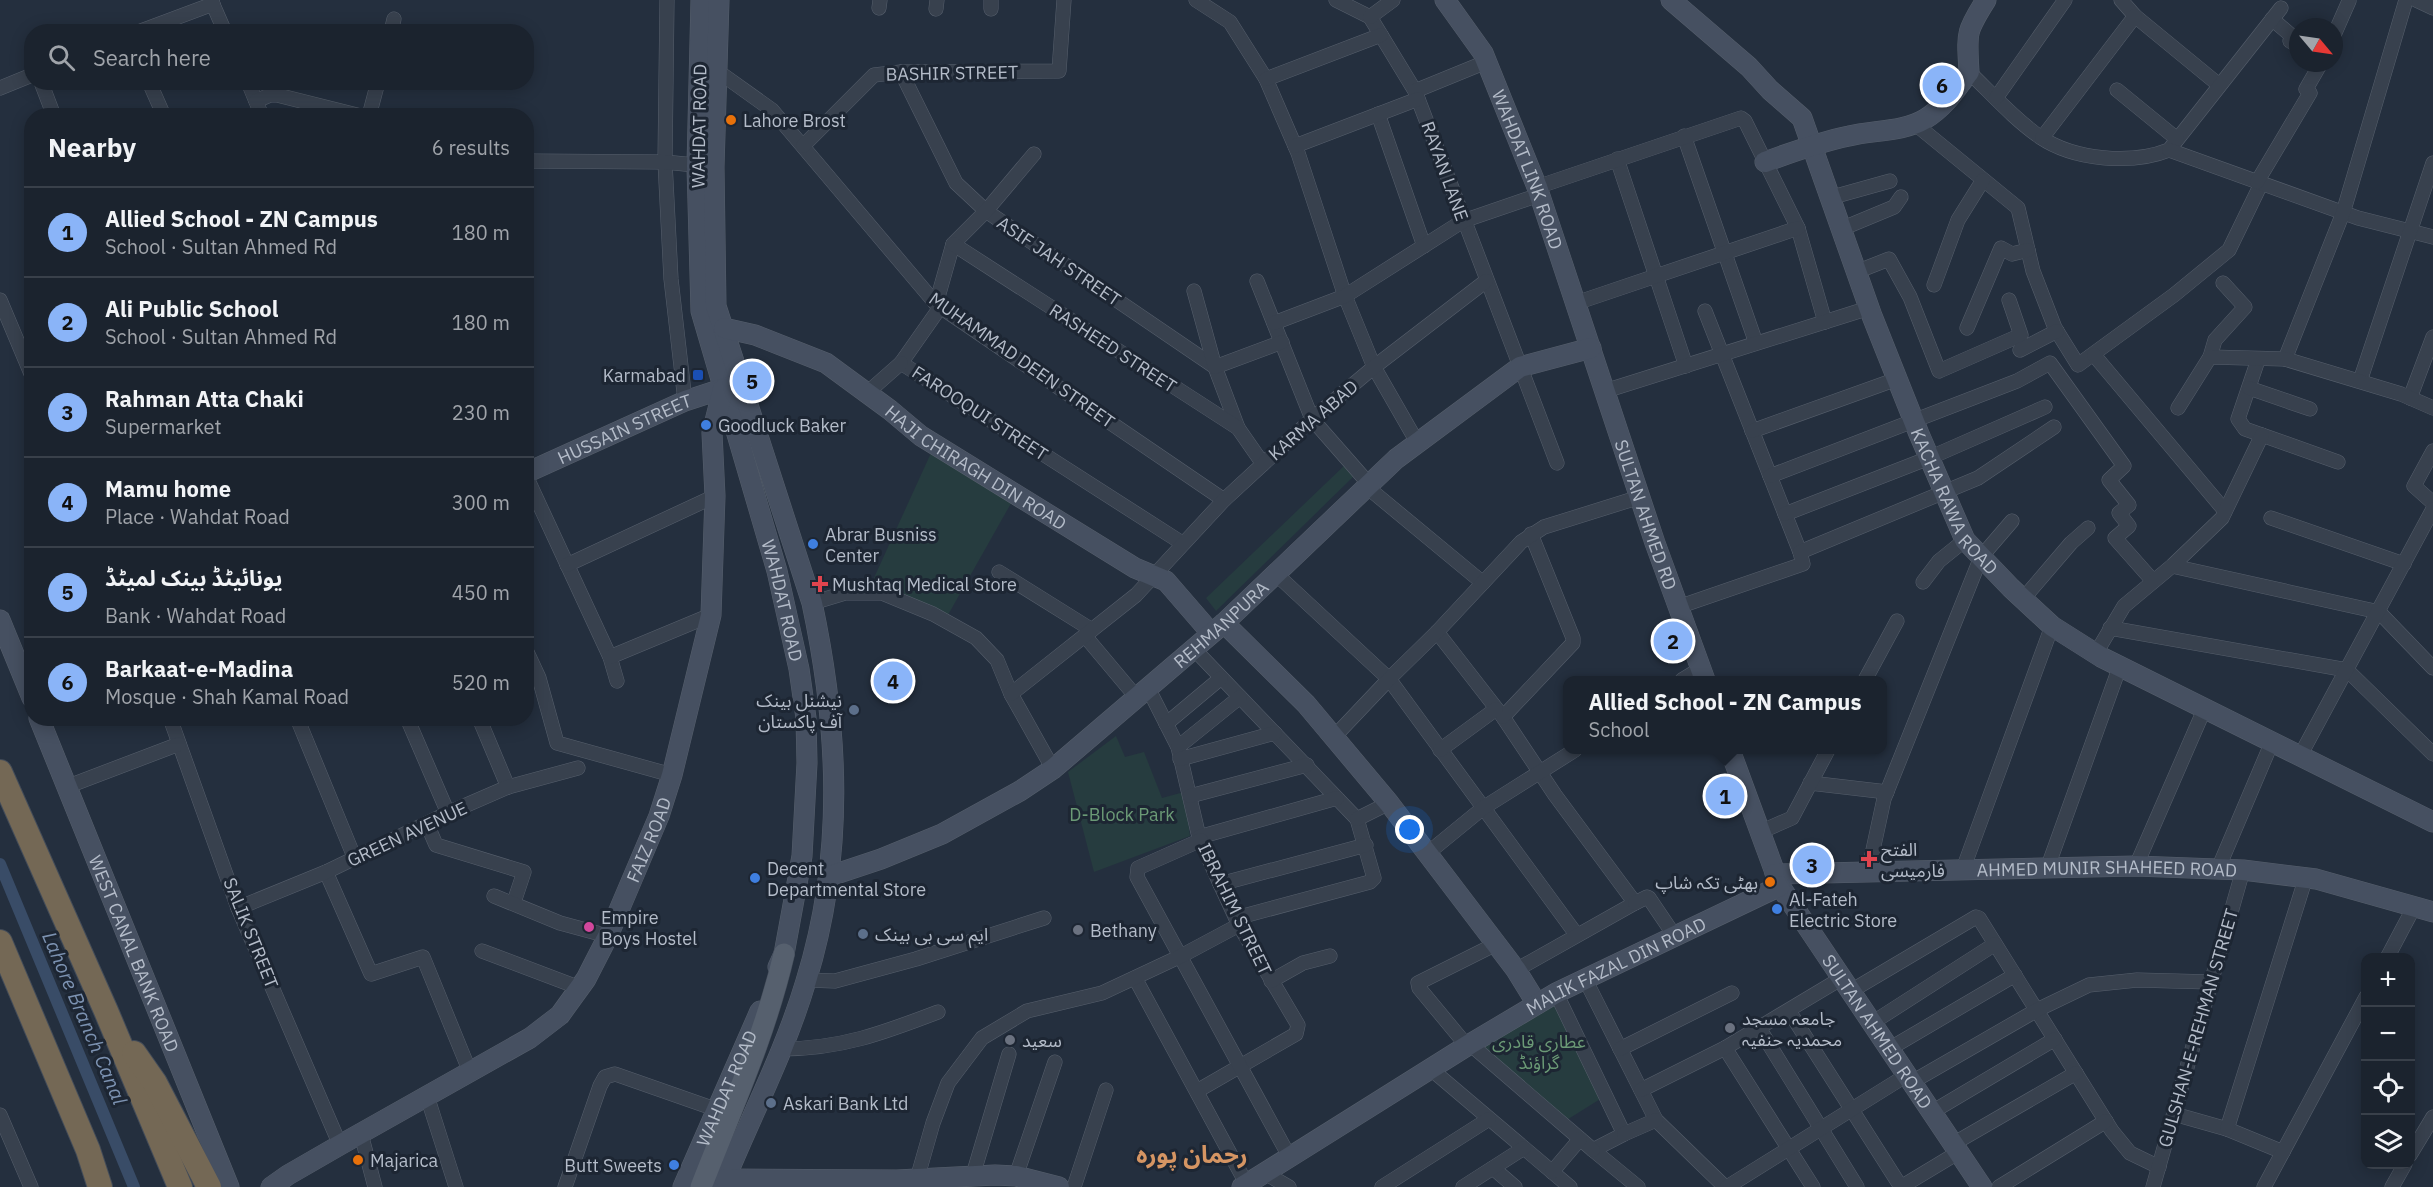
<!DOCTYPE html>
<meta charset="utf-8">
<style>
body{margin:0;font-family:"IBM Plex Sans","Noto Sans Arabic",sans-serif;background:#282f3a;color:#f1f3f6}
.controls{position:absolute;right:18px;bottom:18px;display:grid;overflow:hidden;border-radius:12px;box-shadow:0 3px 15px #0003}
.controls button{width:54px;height:54px;display:grid;place-items:center;padding:0;border:0;border-bottom:2px solid #39404a;background:#1b232e;color:#f1f3f6;font:30px sans-serif}
.compass{position:absolute;left:2289px;top:18px;width:54px;height:54px;border-radius:50%;background:#1b232e;box-shadow:0 3px 15px #0003;rotate:119deg}
.you{position:absolute;left:1410px;top:830px;width:21px;height:21px;margin:-15px;border:4px solid #fff;border-radius:50%;background:#1a73e8;box-shadow:0 0 0 9px #1a73e833}
.badge{display:grid;place-items:center;width:39px;height:39px;border-radius:50%;background:#8ab4f8;color:#111;font-size:20px;font-weight:700}
.pin{position:absolute;translate:-50% -50%;border:3px solid #fff;box-shadow:0 2px 6px #0006}
.popup{position:absolute;left:1563px;top:676px;width:324px;height:78px;box-sizing:border-box;display:grid;place-content:center;border-radius:12px;background:#1b232e;filter:drop-shadow(0 2px 4px #0005);font-size:20px;white-space:nowrap;color:#a0a4aa}
.popup b{font-size:22px;color:#f1f3f6}
.popup::after{content:'';position:absolute;left:50%;top:100%;margin-left:-12px;border:12px solid transparent;border-top-color:#1b232e}
.list{margin:0;padding:0;list-style:none}
h2{display:flex;justify-content:space-between;align-items:center;height:78px;margin:0;padding:0 24px;font-size:26px}
h2 small{font-size:20px;font-weight:400;color:#a0a4aa}
.list li{display:grid;grid-template-columns:39px 1fr auto;gap:18px;align-items:center;box-sizing:border-box;height:90px;padding:0 24px;border-top:2px solid #39404a}
.list b{display:block;font-size:22px;white-space:nowrap}
.list p{margin:0;font-size:20px;white-space:nowrap;color:#a0a4aa}
.list em{font-size:20px;font-style:normal;color:#a0a4aa}
.icon{flex:none;width:33px;height:33px;fill:none;stroke:currentColor;stroke-width:2;stroke-linecap:round;stroke-linejoin:round}
.map{position:relative;flex:none;width:2433px;height:1187px;overflow:hidden}
.search{position:absolute;background:#1b232e;box-shadow:0 3px 15px #0003;left:24px;top:24px;width:510px;height:66px;display:flex;align-items:center;gap:15px;box-sizing:border-box;padding:0 21px;border-radius:24px;color:#a0a4aa;font-size:22px}
.panel{position:absolute;background:#1b232e;box-shadow:0 3px 15px #0003;left:24px;top:108px;width:510px;height:618px;border-radius:24px}
.map>svg:first-child{display:block}
.green{fill:#263c3f}
.lines{fill:none;stroke-linecap:round;stroke-linejoin:round}
.canal{stroke:#394c67;stroke-width:12}
.street-casing{stroke:#565f6c;stroke-width:15}
.secondary-casing{stroke:#565f6c;stroke-width:21}
.primary-casing{stroke:#414a57;stroke-width:22}
.highway-casing{stroke:#434c59;stroke-width:26}
.street{stroke:#38414e;stroke-width:14}
.secondary{stroke:#465061;stroke-width:20}
.primary{stroke:#56606e;stroke-width:21}
.highway{stroke:#746855;stroke-width:24}
.food-dot{fill:#e8710a;stroke:#1d2633;stroke-width:2}
.transit-dot{fill:#1a4fb4;stroke:#1d2633;stroke-width:2}
.shop-dot{fill:#3f7fe0;stroke:#1d2633;stroke-width:2}
.health-dot{fill:#e0444e;stroke:#1d2633;stroke-width:2}
.service-dot{fill:#5c6f8a;stroke:#1d2633;stroke-width:2}
.hotel-dot{fill:#d1479c;stroke:#1d2633;stroke-width:2}
.worship-dot{fill:#6b7280;stroke:#1d2633;stroke-width:2}
.labels{text-anchor:middle;dominant-baseline:central;stroke-width:6;stroke-linejoin:round;paint-order:stroke}
.street-label{font-size:18px;fill:#b4bcc9;stroke:#1d2633}
.poi-label{font-size:18px;fill:#b4bcc9;stroke:#1d2633;text-anchor:start}
.park-label{font-size:18px;fill:#6b9a76;stroke:#1d2633}
.water-label{font-size:20px;font-style:italic;fill:#7c92b1;stroke:#1d2633}
.district-label{font-size:24px;font-weight:bold;fill:#d59563;stroke:#1d2633}
</style>
<div class="map">
<svg width="2433" height="1187" viewBox="0 0 2433 1187">
<rect width="100%" height="100%" fill="#242f3e"/>
<g class="green">
<path d="M931 453 1014 498 948 615 873 580Z"/>
<path d="M1347 463 1355 475 1216 611 1206 598Z"/>
<path d="M1116 736 1125 757 1144 752 1162 798 1184 792 1190 836 1094 872 1068 772Z"/>
<path d="M1556 993 1605 1096 1562 1123 1470 1044Z"/>
</g>
<g class="lines">
<path class="canal" d="M0 864 134 1187"/>
<defs>
<g id="street">
<path d="M211 0 225 32"/>
<path d="M667 0 665 162 671 279 685 401"/>
<path d="M1196 0 1230 22 1266 79 1298 153 1345 296 1374 367 1417 442"/>
<path d="M1336 0 1370 17 1415 91 1557 463"/>
<path d="M2121 0 2135 16 2219 85"/>
<path d="M2416 0 2433 8"/>
<path d="M879 8 880 0"/>
<path d="M936 9 937 0"/>
<path d="M991 9V0"/>
<path d="M1370 17 1393 0"/>
<path d="M2272 19 2293 37 2290 41 2298 46"/>
<path d="M138 32 213 4"/>
<path d="M391 32 394 19"/>
<path d="M2334 35 2349 1"/>
<path d="M716 70 772 110 936 304 1224 500"/>
<path d="M901 72 956 183 986 211 1215 367 1238 428"/>
<path d="M1969 72C1992 94 2014 119 2040 137 2074 160 2131 165 2169 150L2281 8"/>
<path d="M1266 79 1381 35"/>
<path d="M41 82 54 116"/>
<path d="M149 82 164 116"/>
<path d="M248 82 262 116"/>
<path d="M0 88 32 75"/>
<path d="M2117 90 2177 139"/>
<path d="M1415 91 1486 62"/>
<path d="M1996 98 2065 0"/>
<path d="M256 101 270 95H277L361 116"/>
<path d="M1378 114 1424 246"/>
<path d="M369 116 378 82"/>
<path d="M1914 123 2018 208 2033 271 2055 328 2078 365 2174 295 2229 250 2261 184"/>
<path d="M1684 136 1756 343"/>
<path d="M2042 138 2135 16"/>
<path d="M803 146 874 75 901 72 1059 71 1064 0"/>
<path d="M1295 146 1418 99"/>
<path d="M2169 150 2358 218 2433 237"/>
<path d="M1034 154 986 211 953 244 936 304 939 309 901 363 1182 543"/>
<path d="M1617 159 1686 366"/>
<path d="M526 161 665 162 704 166"/>
<path d="M2257 182 2310 93 2306 89 2321 63"/>
<path d="M1537 187 1741 118 1745 121 1798 228 1825 322"/>
<path d="M1829 198 1890 181"/>
<path d="M1841 229 1894 207 1901 197"/>
<path d="M953 244 1238 428 1263 464"/>
<path d="M1856 272 1889 259 1910 297 1939 371 2021 335 2009 300"/>
<path d="M1257 281 1312 419 1369 484"/>
<path d="M1934 285 1958 220 1983 180"/>
<path d="M1194 291 1215 367 1282 342"/>
<path d="M0 300 32 376"/>
<path d="M1576 303 1798 228"/>
<path d="M1705 311 1800 552"/>
<path d="M1274 323 1345 296 1463 221 1539 195"/>
<path d="M1967 328 2001 248 2012 254 2028 250"/>
<path d="M2020 350 2057 331"/>
<path d="M2094 355 2225 511"/>
<path d="M2210 357 2215 340 2245 307 2223 283"/>
<path d="M2285 359 2343 213 2406 0"/>
<path d="M2258 360 2238 419 2245 429 2338 462"/>
<path d="M2360 381 2433 163"/>
<path d="M2249 388 2310 409"/>
<path d="M1605 391 1869 308"/>
<path d="M867 393 901 363"/>
<path d="M2410 398 2433 337"/>
<path d="M2178 408 2210 357 2285 359 2401 394 2433 408"/>
<path d="M1752 431 1897 379"/>
<path d="M2433 451 2414 486 2433 503"/>
<path d="M526 476 610 657 617 681"/>
<path d="M1770 476 2017 381 2050 363 2124 466 2109 480 2129 505 2119 513 2129 526 2115 538 2153 581"/>
<path d="M1367 487 1483 583"/>
<path d="M1785 514 1929 458 2045 407"/>
<path d="M2271 518 2404 564"/>
<path d="M567 565 715 496"/>
<path d="M2172 566 2379 612 2433 668"/>
<path d="M999 572 1092 630"/>
<path d="M1276 574 1389 679 1576 934"/>
<path d="M1923 582 1939 561 1965 540"/>
<path d="M2023 599 2071 543 2088 528"/>
<path d="M812 603 845 593H882L933 614 976 638 997 660 1011 694 1053 769"/>
<path d="M1678 607 1803 564 1800 552 1978 478 2054 427"/>
<path d="M2110 628 2347 670 2433 754"/>
<path d="M1437 632 1503 717 1555 795 1635 903 1516 970"/>
<path d="M1085 636 1137 698"/>
<path d="M1194 649 1357 819 1374 878 1370 882 1236 918"/>
<path d="M526 650 539 678 557 743 672 775"/>
<path d="M2096 653 2124 606 2172 566 2222 518 2262 435"/>
<path d="M610 657 711 615"/>
<path d="M1682 680 1700 669"/>
<path d="M1865 680 1897 621"/>
<path d="M1148 688 1178 747 1199 837 1220 884 1239 925 1298 1025 1296 1034 1197 1091"/>
<path d="M1011 694 1136 595 1224 500 1312 419 1374 367 1486 281"/>
<path d="M1503 717 1573 643V638L1531 534"/>
<path d="M170 718 238 908 340 1145"/>
<path d="M297 718 355 859"/>
<path d="M407 718 448 813"/>
<path d="M479 718 508 787"/>
<path d="M1166 724 1221 678"/>
<path d="M1334 737 1389 679 1437 632 1521 542 1544 527 1640 497"/>
<path d="M1178 747 1240 697"/>
<path d="M1440 750 1496 709"/>
<path d="M2300 756 2433 509"/>
<path d="M1180 759 1275 733"/>
<path d="M1810 783 1887 792"/>
<path d="M66 787 179 744"/>
<path d="M1190 796 1307 765"/>
<path d="M1357 819 1389 803"/>
<path d="M427 824 436 845 524 872 514 902"/>
<path d="M1760 832 1792 818 1828 750"/>
<path d="M1199 837 1337 798"/>
<path d="M1201 840 1138 868 1137 877 1289 1156"/>
<path d="M1428 853 1483 808 1575 750"/>
<path d="M2136 866 2204 710"/>
<path d="M2047 869 2120 666"/>
<path d="M2218 869 2272 742"/>
<path d="M326 872 371 974 423 957 470 1072"/>
<path d="M1962 872 2052 626"/>
<path d="M1868 873 1884 799 1981 557 2012 521"/>
<path d="M1220 884 1366 845"/>
<path d="M494 896 560 923 608 936"/>
<path d="M1635 903 1647 897 1649 898 1674 935"/>
<path d="M238 908 326 872 448 813 508 787 578 768"/>
<path d="M482 951 580 988"/>
<path d="M2387 958 2414 907"/>
<path d="M1135 978 1246 1183"/>
<path d="M1585 979 1656 1120 1725 1187"/>
<path d="M807 980 835 981 916 959 1044 918"/>
<path d="M1271 981 1303 963 1330 956"/>
<path d="M1851 991 1976 917 1979 918 2112 1131 2130 1153 2159 1167"/>
<path d="M1556 993 1624 1134 1593 1150 1638 1187"/>
<path d="M1789 1011 1901 1187"/>
<path d="M1872 1023 1995 944"/>
<path d="M1759 1028 1857 1187"/>
<path d="M1470 1044 1593 1150"/>
<path d="M1467 1046 1419 988 1418 983 1496 944"/>
<path d="M1725 1048 1813 1187"/>
<path d="M781 1049C841 1049 883 1033 938 1012"/>
<path d="M1620 1049 1732 993"/>
<path d="M1889 1049 2015 975"/>
<path d="M1432 1070 1570 1187"/>
<path d="M1912 1082 2037 1010 2089 985 2137 980 2211 982"/>
<path d="M1641 1090 1725 1048 1842 978"/>
<path d="M427 1096 456 1187"/>
<path d="M1932 1112 2055 1039"/>
<path d="M2174 1114 2227 1129 2283 1152"/>
<path d="M0 1115 31 1187"/>
<path d="M2227 1129 2306 877"/>
<path d="M361 1134 375 1187"/>
<path d="M1624 1134 1656 1120"/>
<path d="M1953 1144 2076 1073"/>
<path d="M2410 1155 2433 1117"/>
<path d="M1493 1168 1515 1187"/>
<path d="M1263 1172 1289 1187"/>
<path d="M1552 1172 1580 1139"/>
<path d="M973 1175 1009 1054"/>
<path d="M1016 1176 1055 1062"/>
<path d="M917 1179 933 1123 948 1083 982 1038 1027 1011 1102 993 1181 956 1239 925"/>
<path d="M565 1187 600 1086 605 1077 615 1074 715 1109"/>
<path d="M1074 1187 1106 1090"/>
<path d="M1382 1187 1489 1119"/>
<path d="M1463 1187 1524 1148"/>
<path d="M1727 1187 1907 1075"/>
<path d="M1901 1187 1959 1152"/>
<path d="M1999 1187 2106 1121"/>
<path d="M2153 1187 2243 870"/>
<path d="M2264 1187 2366 997"/>
<path d="M2392 1187 2405 1164"/>
</g>
<g id="secondary">
<path id="s1" d="M701 0 697 166 701 311 777 571 799 669 806 718 807 763 802 856 784 954 778 967"/>
<path d="M719 0 714 167 716 306 812 603C839 730 845 855 806 981 785 1052 750 1118 722 1187"/>
<path id="s2" d="M1445 0 1483 53 1537 187 1655 543 1705 680"/>
<path id="s3" d="M1671 0 1749 67 1770 90 1802 118 1872 316 1919 434 1965 540 2011 588 2052 626 2101 657 2433 822"/>
<path d="M1765 162C1792 152 1820 142 1849 136 1874 130 1903 132 1925 119 1945 107 1956 89 1969 72 1967 33 1965 33 1986 0"/>
<path id="s4" d="M724 328 755 335 826 363 890 410 921 436 1135 568 1166 581 1211 633"/>
<path id="s5" d="M526 473 685 401 734 385"/>
<path d="M0 620 32 698"/>
<path d="M1224 623 1306 704 1389 803 1516 970 1537 1004"/>
<path id="s6" d="M39 718 229 1187"/>
<path id="s7" d="M1730 750 1780 886 1982 1187"/>
<path id="s8" d="M1775 874 2136 866 2243 870 2316 879 2433 912"/>
<path id="s9" d="M830 876 881 859 942 834 1020 791 1053 769 1224 623 1396 459 1520 367 1591 348"/>
<path d="M725 1179 897 1180 995 1175 1016 1176 1059 1187"/>
<path id="s10" d="M271 1187 288 1175 340 1145 530 1038 560 1015 586 979 608 936 659 816 672 775 711 615 715 496 712 433 723 389"/>
<path id="s11" d="M683 1187 760 1011"/>
<path id="s12" d="M1242 1187 1470 1044 1556 993 1780 886"/>
</g>
<path id="primary" d="M701 1187C731 1110 765 1036 784 954"/>
<g id="highway">
<path d="M0 772 106 1011 180 1187"/>
<path d="M0 942 88 1150 100 1187"/>
<path d="M134 1053 155 1083 209 1187"/>
</g>
</defs>
<use href="#street" class="street-casing"/>
<use href="#secondary" class="secondary-casing"/>
<use href="#primary" class="primary-casing"/>
<use href="#highway" class="highway-casing"/>
<use href="#street" class="street"/>
<use href="#secondary" class="secondary"/>
<use href="#primary" class="primary"/>
<use href="#highway" class="highway"/>
</g>
<g class="food-dot">
<circle cx="731" cy="120" r="6"/>
<circle cx="1770" cy="882" r="6"/>
<circle cx="358" cy="1160" r="6"/>
</g>
<rect class="transit-dot" x="692" y="369" width="12" height="12" rx="3"/>
<g class="shop-dot">
<circle cx="706" cy="425" r="6"/>
<circle cx="813" cy="544" r="6"/>
<circle cx="755" cy="878" r="6"/>
<circle cx="1777" cy="909" r="6"/>
<circle cx="674" cy="1165" r="6"/>
</g>
<g class="health-dot">
<path d="M817 575h6v6h6v6h-6v6h-6v-6h-6v-6h6z"/>
<path d="M1866 850h6v6h6v6h-6v6h-6v-6h-6v-6h6z"/>
</g>
<g class="service-dot">
<circle cx="854" cy="710" r="6"/>
<circle cx="863" cy="934" r="6"/>
<circle cx="771" cy="1103" r="6"/>
</g>
<circle class="hotel-dot" cx="589" cy="927" r="6"/>
<g class="worship-dot">
<circle cx="1078" cy="930" r="6"/>
<circle cx="1730" cy="1028" r="6"/>
<circle cx="1010" cy="1040" r="6"/>
</g>
<g class="labels">
<g class="street-label">
<text transform="translate(952 73) rotate(-1)">BASHIR STREET</text>
<text transform="translate(699 126) rotate(-89)">WAHDAT ROAD</text>
<text stroke="none"><textPath href="#s2" startOffset="190">WAHDAT LINK ROAD</textPath></text>
<text transform="translate(1445 171) rotate(70)">RAYAN LANE</text>
<text transform="translate(1059 261) rotate(34)">ASIF JAH STREET</text>
<text transform="translate(1113 348) rotate(33)">RASHEED STREET</text>
<text transform="translate(1022 360) rotate(35)">MUHAMMAD DEEN STREET</text>
<text transform="translate(980 413) rotate(33)">FAROOQUI STREET</text>
<text transform="translate(1313 420) rotate(-41)">KARMA ABAD</text>
<text stroke="none"><textPath href="#s5" startOffset="108">HUSSAIN STREET</textPath></text>
<text stroke="none"><textPath href="#s4" startOffset="291">HAJI CHIRAGH DIN ROAD</textPath></text>
<text stroke="none"><textPath href="#s3" startOffset="590">KACHA RAWA ROAD</textPath></text>
<text stroke="none"><textPath href="#s2" startOffset="555">SULTAN AHMED RD</textPath></text>
<text stroke="none"><textPath href="#s1" startOffset="612">WAHDAT ROAD</textPath></text>
<text stroke="none"><textPath href="#s9" startOffset="470">REHMANPURA</textPath></text>
<text transform="translate(407 834) rotate(-25)">GREEN AVENUE</text>
<text stroke="none"><textPath href="#s10" startOffset="534">FAIZ ROAD</textPath></text>
<text stroke="none"><textPath href="#s8" startOffset="332">AHMED MUNIR SHAHEED ROAD</textPath></text>
<text transform="translate(1235 909) rotate(64)">IBRAHIM STREET</text>
<text transform="translate(251 933) rotate(68)">SALIK STREET</text>
<text stroke="none"><textPath href="#s6" startOffset="254">WEST CANAL BANK ROAD</textPath></text>
<text stroke="none"><textPath href="#s12" startOffset="435">MALIK FAZAL DIN ROAD</textPath></text>
<text transform="translate(2198 1028) rotate(-74)">GULSHAN-E-REHMAN STREET</text>
<text stroke="none"><textPath href="#s7" startOffset="320">SULTAN AHMED ROAD</textPath></text>
<text stroke="none"><textPath href="#s11" startOffset="108">WAHDAT ROAD</textPath></text>
</g>
<g class="poi-label">
<text x="743" y="120">Lahore Brost</text>
<text x="686" y="375" text-anchor="end">Karmabad</text>
<text x="718" y="425">Goodluck Baker</text>
<text x="825" y="534">Abrar Busniss<tspan x="825" dy="21">Center</tspan></text>
<text x="832" y="584">Mushtaq Medical Store</text>
<text x="842" y="700" text-anchor="end">نیشنل بینک<tspan x="842" dy="21">آف پاکستان</tspan></text>
<text x="1881" y="849">الفتح<tspan x="1881" dy="21">فارمیسی</tspan></text>
<text x="767" y="868">Decent<tspan x="767" dy="21">Departmental Store</tspan></text>
<text x="1758" y="882" text-anchor="end">بھٹی تکہ شاپ</text>
<text x="1789" y="899">Al-Fateh<tspan x="1789" dy="21">Electric Store</tspan></text>
<text x="601" y="917">Empire<tspan x="601" dy="21">Boys Hostel</tspan></text>
<text x="1090" y="930">Bethany</text>
<text x="875" y="934">ایم سی بی بینک</text>
<text x="1742" y="1018">جامعہ مسجد<tspan x="1742" dy="21">محمدیہ حنفیہ</tspan></text>
<text x="1022" y="1040">سعید</text>
<text x="783" y="1103">Askari Bank Ltd</text>
<text x="370" y="1160">Majarica</text>
<text x="662" y="1165" text-anchor="end">Butt Sweets</text>
</g>
<g class="park-label">
<text x="1122" y="814">D-Block Park</text>
<text x="1539" y="1041">عطاری قادری<tspan x="1539" dy="21">گراؤنڈ</tspan></text>
</g>
<g class="water-label">
<text transform="translate(85 1018) rotate(67)">Lahore Branch Canal</text>
</g>
<g class="district-label">
<text x="1192" y="1154">رحمان پورہ</text>
</g>
</g>
</svg>
<div class="controls">
<button>+</button>
<button>−</button>
<button><svg class="icon" aria-label="locate" viewBox="0 0 24 24"><circle cx="12" cy="12" r="6"/><path d="M12 2v4M12 18v4M2 12h4M18 12h4"/></svg></button>
<button><svg class="icon" aria-label="layers" viewBox="0 0 24 24"><path d="M12 4l9 5-9 5-9-5zM3 14l9 5 9-5"/></svg></button>
</div>
<svg class="compass" viewBox="-18 -18 36 36"><path d="M0-13l5 13h-10z" fill="#e53935"/><path d="M0 13l5-13h-10z" fill="#a0a4aa"/></svg>
<div class="you"></div>
<div class="pin badge" style="left:1725px;top:796px">1</div>
<div class="popup"><b>Allied School - ZN Campus</b>School</div>
<div class="pin badge" style="left:1673px;top:641px">2</div>
<div class="pin badge" style="left:1812px;top:865px">3</div>
<div class="pin badge" style="left:893px;top:681px">4</div>
<div class="pin badge" style="left:752px;top:381px">5</div>
<div class="pin badge" style="left:1942px;top:85px">6</div>
<div class="search"><svg class="icon" aria-label="search" viewBox="0 0 24 24"><circle cx="10" cy="10" r="6"/><path d="M15 15l6 6"/></svg>Search here</div>
<section class="panel">
<h2>Nearby<small>6 results</small></h2>
<ul class="list">
<li><span class="badge">1</span><div><b>Allied School - ZN Campus</b><p>School · Sultan Ahmed Rd</p></div><em>180 m</em></li>
<li><span class="badge">2</span><div><b>Ali Public School</b><p>School · Sultan Ahmed Rd</p></div><em>180 m</em></li>
<li><span class="badge">3</span><div><b>Rahman Atta Chaki</b><p>Supermarket</p></div><em>230 m</em></li>
<li><span class="badge">4</span><div><b>Mamu home</b><p>Place · Wahdat Road</p></div><em>300 m</em></li>
<li><span class="badge">5</span><div><b>یونائیٹڈ بینک لمیٹڈ</b><p>Bank · Wahdat Road</p></div><em>450 m</em></li>
<li><span class="badge">6</span><div><b>Barkaat-e-Madina</b><p>Mosque · Shah Kamal Road</p></div><em>520 m</em></li>
</ul>
</section>
</div>
